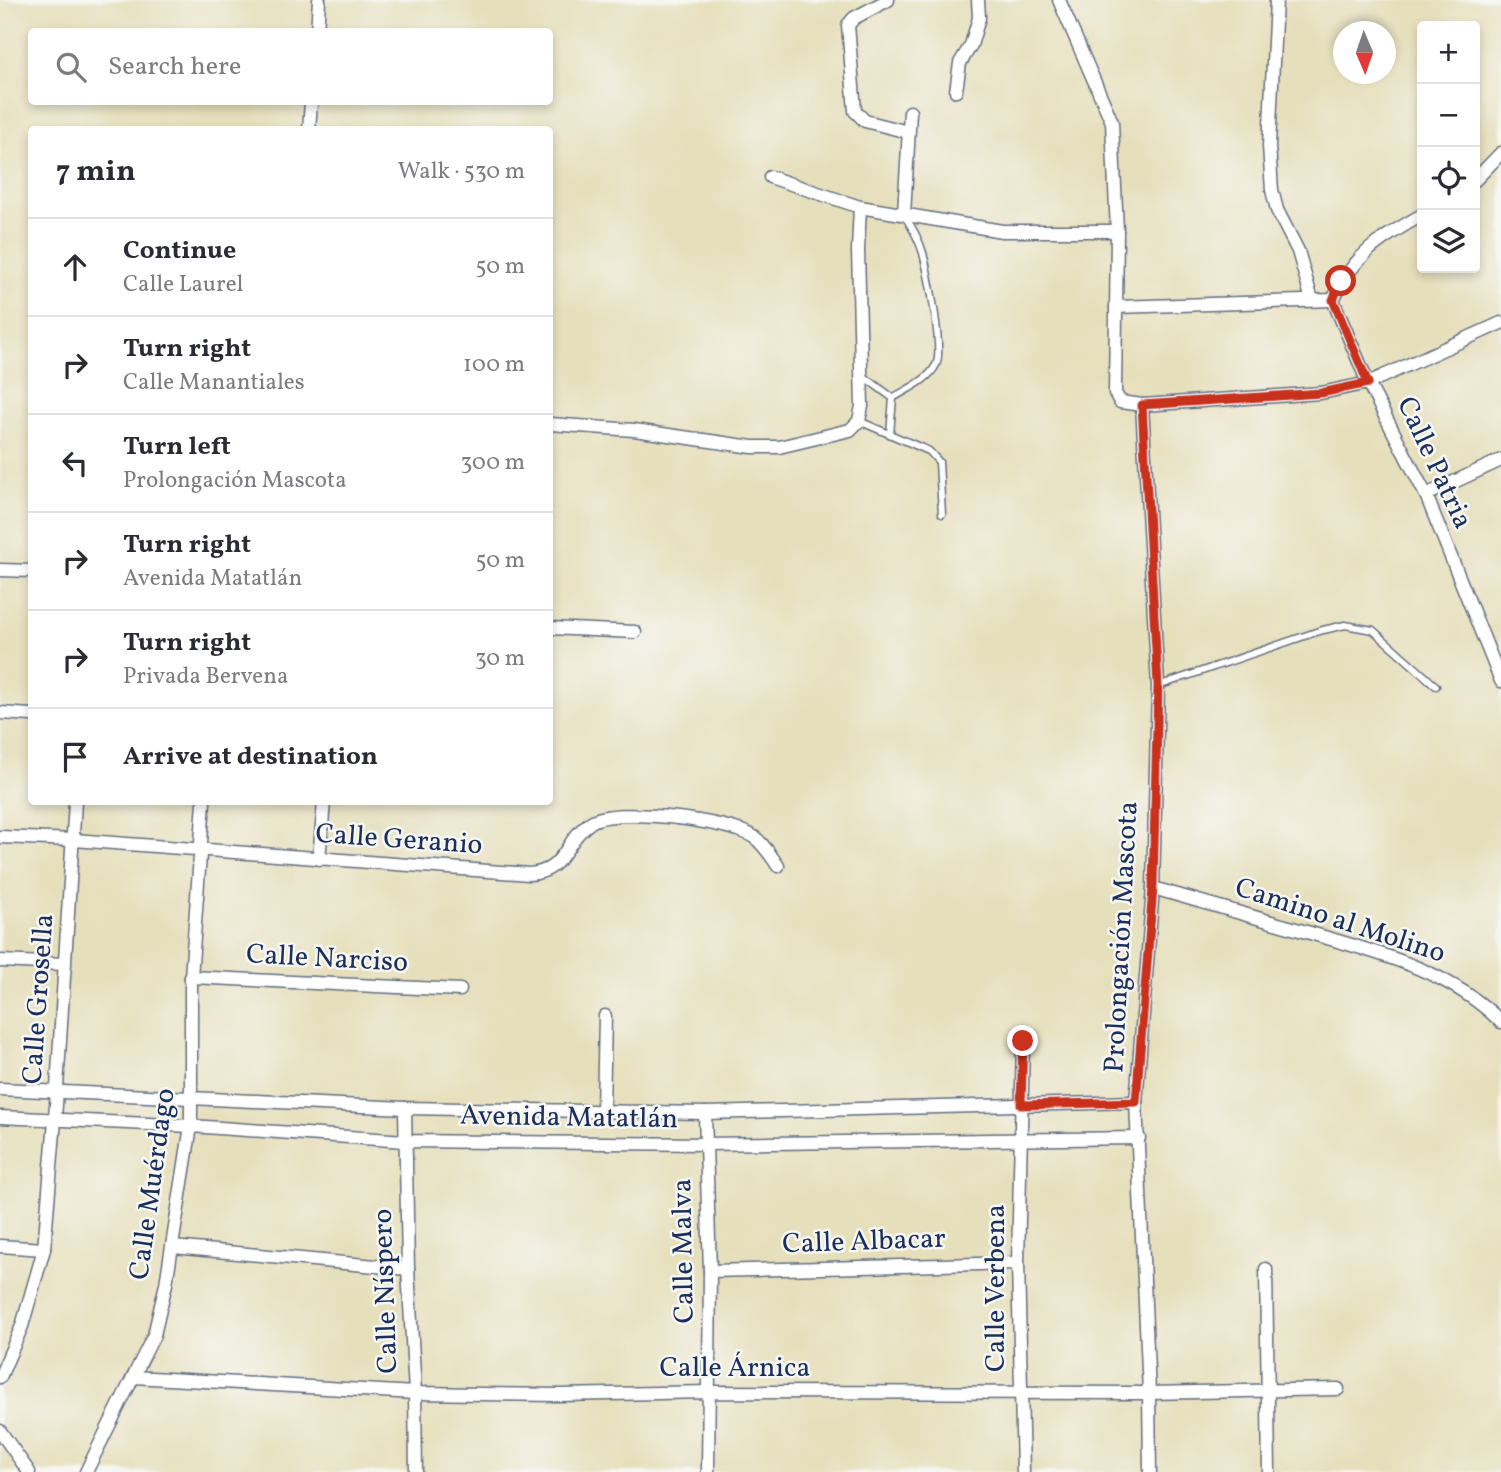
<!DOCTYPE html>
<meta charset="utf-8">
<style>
body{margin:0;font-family:Vollkorn,serif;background:#f7f7f7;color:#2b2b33}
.controls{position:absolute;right:21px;top:21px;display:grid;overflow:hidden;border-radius:7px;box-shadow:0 4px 10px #0003}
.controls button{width:63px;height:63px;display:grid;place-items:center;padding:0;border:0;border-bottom:2px solid #e1e1e2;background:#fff;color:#2b2b33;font:35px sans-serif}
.compass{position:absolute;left:1333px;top:21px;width:63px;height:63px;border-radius:50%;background:#fff;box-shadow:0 4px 10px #0003;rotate:178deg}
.stop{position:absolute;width:21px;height:21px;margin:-16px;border:5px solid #c8321e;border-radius:50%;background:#fff}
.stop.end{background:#c8321e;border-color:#fff;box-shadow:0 2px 7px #0008}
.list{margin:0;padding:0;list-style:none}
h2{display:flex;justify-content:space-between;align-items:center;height:91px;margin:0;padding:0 28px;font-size:30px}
h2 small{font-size:23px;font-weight:400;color:#7c7c81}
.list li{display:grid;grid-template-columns:46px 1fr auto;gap:21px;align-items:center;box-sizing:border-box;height:98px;padding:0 28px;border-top:2px solid #e1e1e2}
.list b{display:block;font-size:26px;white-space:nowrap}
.list p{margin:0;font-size:23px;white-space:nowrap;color:#7c7c81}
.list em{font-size:23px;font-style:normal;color:#7c7c81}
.icon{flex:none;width:38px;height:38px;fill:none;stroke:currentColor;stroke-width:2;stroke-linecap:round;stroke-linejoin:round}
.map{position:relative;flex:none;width:1501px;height:1472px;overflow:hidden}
.search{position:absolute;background:#fff;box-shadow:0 4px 10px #0003;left:28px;top:28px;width:525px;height:77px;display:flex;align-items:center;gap:18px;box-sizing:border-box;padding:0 24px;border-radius:7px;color:#7c7c81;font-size:26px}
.panel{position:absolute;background:#fff;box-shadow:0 4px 10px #0003;left:28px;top:126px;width:525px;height:679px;border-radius:7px}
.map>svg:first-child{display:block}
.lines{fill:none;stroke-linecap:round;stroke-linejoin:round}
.service-casing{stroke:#626d7f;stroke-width:9}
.minor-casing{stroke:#626d7f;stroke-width:15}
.service{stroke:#fff;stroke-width:6}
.minor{stroke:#fff;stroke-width:12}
.route{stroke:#c8321e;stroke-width:9}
.labels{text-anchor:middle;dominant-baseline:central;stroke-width:5;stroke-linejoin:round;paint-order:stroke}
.street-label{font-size:28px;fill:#1b2f5e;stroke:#f6f6f2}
</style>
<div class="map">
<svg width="1501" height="1472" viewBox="0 0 1501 1472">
<rect width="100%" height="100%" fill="#f6f6f2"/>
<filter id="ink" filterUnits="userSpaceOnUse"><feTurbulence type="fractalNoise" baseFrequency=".0143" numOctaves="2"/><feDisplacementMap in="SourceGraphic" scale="14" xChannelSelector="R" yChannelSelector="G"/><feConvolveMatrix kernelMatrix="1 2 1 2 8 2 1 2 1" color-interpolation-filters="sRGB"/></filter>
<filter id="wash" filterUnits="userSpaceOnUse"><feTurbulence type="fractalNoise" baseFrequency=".00686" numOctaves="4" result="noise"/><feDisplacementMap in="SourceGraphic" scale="28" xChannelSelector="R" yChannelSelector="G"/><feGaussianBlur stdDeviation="1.57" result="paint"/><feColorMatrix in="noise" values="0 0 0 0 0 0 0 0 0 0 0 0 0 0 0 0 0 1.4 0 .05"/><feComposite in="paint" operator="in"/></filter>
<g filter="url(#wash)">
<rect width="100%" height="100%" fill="#e6dfbb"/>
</g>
<g filter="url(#ink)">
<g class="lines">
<defs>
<g id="service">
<path d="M863 376 893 398 890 434"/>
<path d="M893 398C907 389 928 381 936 365 944 351 928 272 923 253 919 239 912 227 904 215"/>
<path d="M859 421 929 451 939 462 942 514"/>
<path d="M1158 686 1319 631 1345 625 1373 630 1436 686"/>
</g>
<g id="minor">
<path d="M888 0 854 18 848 25 855 111 865 121 908 132"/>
<path d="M1059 0 1112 122 1117 231 1115 393 1120 402 1142 405 1321 393 1368 383 1501 323"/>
<path d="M1276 0 1269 146 1272 190 1277 210 1298 251 1312 300"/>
<path d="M317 32 319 0"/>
<path d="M956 91 960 63 971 45 979 18 978 0"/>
<path d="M309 130 311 102"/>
<path d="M770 177 860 207 1002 231H1117"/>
<path d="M1475 180 1501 153"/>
<path d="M904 214 910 112"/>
<path d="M1422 215C1381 238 1352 256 1333 300L1368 383 1426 495 1501 681"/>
<path d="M1116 307 1333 300"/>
<path d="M1142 405 1158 686 1153 888 1136 1102 1149 1393 1150 1472"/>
<path d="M550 424 634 430 752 447H779L850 430 859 421 862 406 858 250 860 207"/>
<path d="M1426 495 1501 460"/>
<path d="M0 570 32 571"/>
<path d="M550 628 635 632"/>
<path d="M0 713 32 715"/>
<path d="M0 837 74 840 529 874C566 872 563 841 591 822 616 806 730 821 754 837 764 844 771 856 778 866"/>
<path d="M319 859 324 802"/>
<path d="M1153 888C1203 902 1253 917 1303 931 1372 951 1449 969 1501 1022"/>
<path d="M0 961 65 964"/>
<path d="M191 977 460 990"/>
<path d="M0 1089 405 1108 705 1113 1136 1102"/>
<path d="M405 1108 408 1269 415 1393 416 1472"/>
<path d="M603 1111 605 1016"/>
<path d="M705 1113 710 1271 708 1472"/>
<path d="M0 1117 191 1126 405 1141 706 1144 1139 1138"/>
<path d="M0 1246 44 1249"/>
<path d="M173 1247 408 1269"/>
<path d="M1266 1269 1269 1472"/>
<path d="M710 1271 1018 1263"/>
<path d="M0 1377 22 1326 44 1249 55 1120 75 802"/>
<path d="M134 1377 415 1393 559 1395 709 1392 1149 1393 1338 1389"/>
<path d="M0 1431 29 1472"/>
<path d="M86 1472 154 1335 166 1284 191 1126V977L204 802"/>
<path d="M1023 1472 1018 1263 1023 1041"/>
</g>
</defs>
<use href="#service" class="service-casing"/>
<use href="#minor" class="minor-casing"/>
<use href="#service" class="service"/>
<use href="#minor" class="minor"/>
</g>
</g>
<g class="lines" filter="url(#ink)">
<path class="route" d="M1023 1041 1021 1105 1136 1102 1153 888 1158 685 1142 405 1321 393 1368 383 1333 300 1341 281"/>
</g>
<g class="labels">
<g class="street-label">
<text transform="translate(1434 463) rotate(65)">Calle Patria</text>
<text transform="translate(399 840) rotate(4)">Calle Geranio</text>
<text transform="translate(1340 921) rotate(18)">Camino al Molino</text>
<text transform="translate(1122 937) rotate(-87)">Prolongación Mascota</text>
<text transform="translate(327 959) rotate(3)">Calle Narciso</text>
<text transform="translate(39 999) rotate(-86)">Calle Grosella</text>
<text transform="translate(569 1118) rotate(1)">Avenida Matatlán</text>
<text transform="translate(153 1184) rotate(-82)">Calle Muérdago</text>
<text transform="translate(864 1242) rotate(-2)">Calle Albacar</text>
<text transform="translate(684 1251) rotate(-91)">Calle Malva</text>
<text transform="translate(996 1288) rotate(-90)">Calle Verbena</text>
<text transform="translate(386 1291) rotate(-92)">Calle Níspero</text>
<text x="735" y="1368">Calle Árnica</text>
</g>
</g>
</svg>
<div class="controls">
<button>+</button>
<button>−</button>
<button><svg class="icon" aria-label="locate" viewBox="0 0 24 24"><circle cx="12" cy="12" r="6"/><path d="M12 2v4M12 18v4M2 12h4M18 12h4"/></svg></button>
<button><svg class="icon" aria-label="layers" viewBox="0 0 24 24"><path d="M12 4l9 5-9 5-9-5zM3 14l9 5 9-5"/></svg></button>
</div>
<svg class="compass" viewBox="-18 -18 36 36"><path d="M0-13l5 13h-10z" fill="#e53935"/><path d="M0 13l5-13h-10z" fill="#7c7c81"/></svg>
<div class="stop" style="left:1341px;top:281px"></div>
<div class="stop end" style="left:1023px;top:1041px"></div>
<div class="search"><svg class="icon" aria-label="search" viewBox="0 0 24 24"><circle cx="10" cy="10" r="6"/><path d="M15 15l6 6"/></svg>Search here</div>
<section class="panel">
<h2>7 min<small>Walk · 530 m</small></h2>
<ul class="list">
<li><svg class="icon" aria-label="ahead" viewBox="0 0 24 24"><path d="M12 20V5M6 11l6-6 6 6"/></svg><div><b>Continue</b><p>Calle Laurel</p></div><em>50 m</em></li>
<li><svg class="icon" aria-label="right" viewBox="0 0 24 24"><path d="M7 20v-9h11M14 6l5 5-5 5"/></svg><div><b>Turn right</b><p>Calle Manantiales</p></div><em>100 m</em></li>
<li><svg class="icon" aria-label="left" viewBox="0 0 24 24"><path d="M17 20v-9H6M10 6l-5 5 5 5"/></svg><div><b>Turn left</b><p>Prolongación Mascota</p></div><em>300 m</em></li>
<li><svg class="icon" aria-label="right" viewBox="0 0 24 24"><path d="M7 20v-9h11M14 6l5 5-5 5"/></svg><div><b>Turn right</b><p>Avenida Matatlán</p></div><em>50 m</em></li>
<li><svg class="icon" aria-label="right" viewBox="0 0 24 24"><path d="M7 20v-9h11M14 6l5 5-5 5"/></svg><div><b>Turn right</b><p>Privada Bervena</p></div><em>30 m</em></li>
<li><svg class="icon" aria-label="arrive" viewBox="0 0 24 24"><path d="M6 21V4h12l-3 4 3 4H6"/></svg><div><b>Arrive at destination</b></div></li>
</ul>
</section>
</div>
